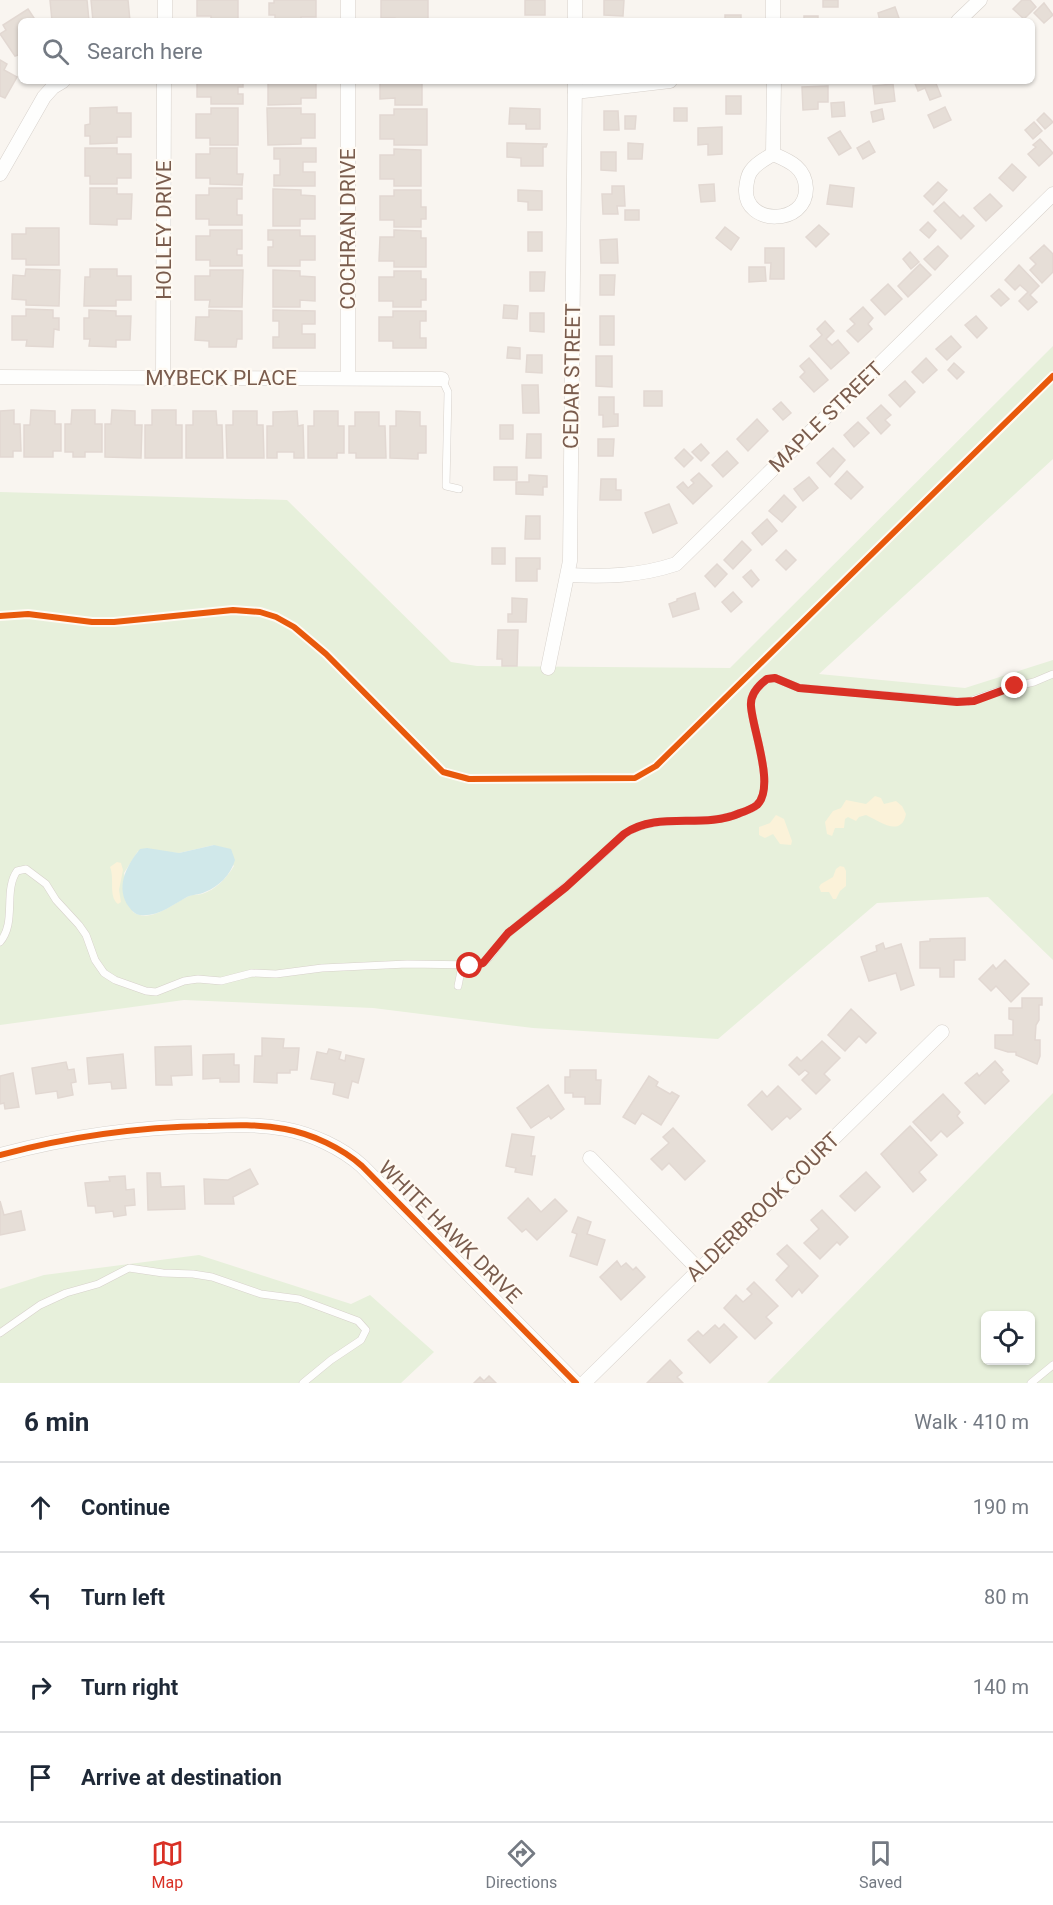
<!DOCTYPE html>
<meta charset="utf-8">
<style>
body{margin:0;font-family:Roboto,sans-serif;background:#f2f2f3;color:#1f2937}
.controls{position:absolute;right:18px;bottom:18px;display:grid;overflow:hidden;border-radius:9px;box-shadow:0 2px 4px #0004}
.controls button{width:54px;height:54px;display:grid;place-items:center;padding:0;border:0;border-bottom:2px solid #e0e1e3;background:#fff;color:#1f2937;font:30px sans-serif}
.stop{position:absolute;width:18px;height:18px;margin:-14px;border:4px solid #d93025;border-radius:50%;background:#fff}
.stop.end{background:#d93025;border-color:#fff;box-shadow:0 2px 6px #0008}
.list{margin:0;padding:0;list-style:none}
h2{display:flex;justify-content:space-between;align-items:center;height:78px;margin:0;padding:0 24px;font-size:26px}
h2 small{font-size:20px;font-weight:400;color:#747a83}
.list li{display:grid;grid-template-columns:39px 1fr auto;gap:18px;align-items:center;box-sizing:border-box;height:90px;padding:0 24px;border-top:2px solid #e0e1e3}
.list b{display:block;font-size:22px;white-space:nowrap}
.list em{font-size:20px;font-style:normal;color:#747a83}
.icon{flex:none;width:33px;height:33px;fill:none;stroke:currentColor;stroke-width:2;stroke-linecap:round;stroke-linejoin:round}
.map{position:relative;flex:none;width:1053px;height:1383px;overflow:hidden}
.search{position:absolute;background:#fff;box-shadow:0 2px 4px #0004;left:18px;right:18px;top:18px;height:66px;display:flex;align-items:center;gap:15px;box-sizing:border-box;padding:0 21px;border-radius:9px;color:#747a83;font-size:22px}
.sheet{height:438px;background:#fff}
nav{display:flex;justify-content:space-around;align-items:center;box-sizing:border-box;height:84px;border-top:2px solid #e0e1e3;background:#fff;font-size:16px;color:#747a83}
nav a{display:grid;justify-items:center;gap:3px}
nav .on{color:#d93025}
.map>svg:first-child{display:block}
.green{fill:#e7f0db;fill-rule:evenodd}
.sand{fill:#fbf2d9}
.water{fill:#d0e8ea}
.building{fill:#e6ded7;stroke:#e2d8d2;stroke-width:1.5}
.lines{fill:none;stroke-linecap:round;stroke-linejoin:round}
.lane-casing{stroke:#d7d1cb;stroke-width:8}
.street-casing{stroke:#d7d1cb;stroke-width:15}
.lane{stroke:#fefefd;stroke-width:7}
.street{stroke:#fefefd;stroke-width:14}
.cycleway-casing{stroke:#fffaf3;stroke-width:10}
.cycleway{stroke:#e8590c;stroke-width:6}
.route{stroke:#d93025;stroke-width:8}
.labels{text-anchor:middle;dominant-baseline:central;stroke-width:4.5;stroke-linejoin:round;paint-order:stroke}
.street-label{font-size:21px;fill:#7a5c4d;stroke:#fffaf3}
</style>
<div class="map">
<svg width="1053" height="1383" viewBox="0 0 1053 1383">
<rect width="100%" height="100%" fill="#f9f5f0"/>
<g class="green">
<path d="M1053 346V459L819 674 965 688 1053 660V960L988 897 877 903 718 1039 533 1028 373 1008 184 1000 0 1025V492L287 500 451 662 477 666 730 668ZM214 845 234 866C227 877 216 890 202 894 198 895 193 894 189 896 173 903 151 924 133 912L124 873 138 851 179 853Z"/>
<path d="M1053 1093V1383H767ZM986 1316H1030V1360H986Z"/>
<path d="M199 1255 351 1304 370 1295 434 1352 401 1383H0V1289L44 1275Z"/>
</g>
<g class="sand">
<path d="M875 796 881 798 884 804 896 801 902 806 906 814C901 839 878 820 866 815L859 817 856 821 848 817 845 819 844 828H835L832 836 827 834 825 822 833 811 841 808 846 800 866 804Z"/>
<path d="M776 815 784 819 792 841 791 845 780 844 773 834 765 838 759 835V827L770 823Z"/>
<path d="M117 862 121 863 123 870 119 890 121 902 118 904C108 896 115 879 110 867Z"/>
<path d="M840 866 844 867 846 871V886L840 891 836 899H833L829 892H821L819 887 821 884 833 877 836 869Z"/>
</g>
<path class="water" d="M214 845 231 849 235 860C231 874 219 887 205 892 199 895 193 894 187 897 172 905 158 917 140 915 136 915 132 911 129 907 115 888 126 866 140 849L147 848 179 853Z"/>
<g class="building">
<path d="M50 0H87L89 21H52Z"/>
<path d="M91 0H128L130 21H93Z"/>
<path d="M197 0H238V21H211V16H197Z"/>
<path d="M274 0H316V17H301V21H275V15H269V3H274Z"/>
<path d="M381 0H428V21H395V18H381Z"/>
<rect x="525" y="0" width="20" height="15"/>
<path d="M604 0H624L623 16 604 15Z"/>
<rect x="823" y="0" width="15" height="7"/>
<path d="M1022 0H1030L1036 7 1024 19 1013 9Z"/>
<path d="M1044 3 1053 15 1044 23 1034 13Z"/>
<path d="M895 7 900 21H880L878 13Z"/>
<path d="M28 9 36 21H21V54L15 56 0 34 6 30 3 25Z"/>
<rect x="725" y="15" width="16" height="6"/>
<rect x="804" y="16" width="14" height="5"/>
<path d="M0 60 7 64 4 70 17 77 5 98 0 96Z"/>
<path d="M197 81H243V87H238V94H243V104H211V97H197Z"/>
<path d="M268 81H316V98H301V104L268 105Z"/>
<path d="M380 81H422V105H395V98L380 99Z"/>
<path d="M914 81H935L941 96 930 100 925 88 918 91Z"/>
<path d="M893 84 895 101 875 104 873 86Z"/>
<path d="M828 86V102H818V109L803 110 802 87Z"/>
<rect x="726" y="96" width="15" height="18"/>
<path d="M844 102 845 116 832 117 831 103Z"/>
<path d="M117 107V113H131V137H117V143L90 144V136H85V125L90 124V108Z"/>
<path d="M945 107 951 120 934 128 928 115Z"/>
<path d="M211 108H238V145H210V138H196V114H211Z"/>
<path d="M267 108H301V114H315V138H301V144L268 145Z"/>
<path d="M510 108 540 109V129H526V124H509Z"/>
<rect x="674" y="108" width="13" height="13"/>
<path d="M394 109H427V145H394V139H380V115H394Z"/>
<path d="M882 109 884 119 873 122 871 112Z"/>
<path d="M604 111H618L619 130H604Z"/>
<path d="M1044 113 1053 122 1045 129 1037 120Z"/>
<path d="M625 116H636L635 129H625Z"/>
<path d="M1034 122 1042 131 1033 139 1025 130Z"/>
<path d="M722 127V154L708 155V144L698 145V128Z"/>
<path d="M840 131 851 148 839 155 828 138Z"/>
<path d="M1040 139 1053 153 1039 166 1028 154 1036 147 1033 145Z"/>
<path d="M869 141 875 152 863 159 857 148Z"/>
<path d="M507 143 547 144 546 147H543V166H521V158L507 157Z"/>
<path d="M628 143 643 144 642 159H628Z"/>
<path d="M85 148H117V154H131V178H117V184H90V176H85Z"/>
<path d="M210 148H237V174H243L242 185 210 184V178H196V154H210Z"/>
<path d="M274 148H316V162H303V172H315V186H274V175H280V159H274Z"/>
<path d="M394 149 421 150V186H394V179H380V155H394Z"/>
<path d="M601 152H616V171L601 170Z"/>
<path d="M1012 164 1026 177 1013 191 999 178Z"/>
<path d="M938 182 947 190 933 205 924 196Z"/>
<path d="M714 184 715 201 701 202 699 185Z"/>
<path d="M830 185 854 188 852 207 827 204Z"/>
<path d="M612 186H624L625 206H617L618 214H603L602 194H612Z"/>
<path d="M90 188H117V194H132L131 219H117V225L90 224Z"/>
<path d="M209 188H242V199H237V215H242V225H209V219H196V195H209Z"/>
<path d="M273 189 301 190V195L315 196V219H300V226H273Z"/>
<path d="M394 190H421V207H426V219H421V227H394V220H380V196H394Z"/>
<path d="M518 190 542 191V210H528V202L518 201Z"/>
<path d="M990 194 1002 206 986 221 974 208Z"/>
<path d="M944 202 960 218 963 215 974 226 961 239 934 211Z"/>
<rect x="625" y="210" width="14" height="10"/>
<path d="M928 222 936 230 929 238 920 230Z"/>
<path d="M819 225 829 234 816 247 806 237Z"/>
<path d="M725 227 739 238 731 250 716 238Z"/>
<path d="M26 228H59V265H26V259H12V234H26Z"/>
<path d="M210 230H242V249H237V255H242V266H210V260H196V236H210Z"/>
<path d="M268 230H300V236H315V260H300V266H268V247H273V240H268Z"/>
<path d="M394 230 421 231V238H426V267H394V261H379L380 237H394Z"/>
<rect x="528" y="232" width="14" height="19"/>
<path d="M617 239 618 263H601L600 240Z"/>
<path d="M1044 245 1053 254V272L1042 283 1030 270 1036 264 1030 258Z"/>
<path d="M938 246 948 256 935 270 924 259Z"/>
<path d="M765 248H784V279H770L771 263H765Z"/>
<path d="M910 252 919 262 911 269 903 259Z"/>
<path d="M920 264 931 275 908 297 898 286Z"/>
<path d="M1019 265 1039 286 1030 295 1037 302 1028 310 1019 301 1028 292 1020 285 1015 290 1005 280Z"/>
<path d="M749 267H765L766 281 749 282Z"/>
<path d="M26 269 60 270 59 306 26 305V300L12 299 13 275 25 276Z"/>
<path d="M90 269H117V276H131V300H116V306H84L85 277H90Z"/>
<path d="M210 270H243L242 307H209L210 300H195V276H210Z"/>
<path d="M273 270 300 271V276L315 277V301L300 300V307H273Z"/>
<path d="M394 271H421V279H426V300H421V307H393V301H379V277H394Z"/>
<path d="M530 272H545L544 291H530Z"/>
<path d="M600 275H615L614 295H600Z"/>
<path d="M888 284 902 299 885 315 871 300Z"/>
<path d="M999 289 1009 299 1001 306 991 296Z"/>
<path d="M504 305 518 306 517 319 503 318Z"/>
<path d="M863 307 873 318 868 324 872 329 858 342 847 331 855 324 850 319Z"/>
<path d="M26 309 53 310V318H59V330L54 329 53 347 26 346 27 340H12V316H26Z"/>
<path d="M89 310 116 311V316H131L130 340H116V347L89 346 90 339H84V318H89Z"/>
<path d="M209 310 242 311V339H237L236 347H209V341L195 340 196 317H209Z"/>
<path d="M273 310 315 311V324H302V334H315V348H273V337H279V321H273Z"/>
<path d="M393 311H426V321H420V338H426V348H393V341H379V317H393Z"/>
<path d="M530 313H544V332L530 331Z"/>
<rect x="600" y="316" width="14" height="29"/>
<path d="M976 316 987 328 977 338 965 325Z"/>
<path d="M825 321 834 331 826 339 832 345 838 340 849 353 831 369 810 346 822 335 817 329Z"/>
<path d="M951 336 961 347 947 360 936 349Z"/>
<path d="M508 347 520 348V359L507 358Z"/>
<path d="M527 355H542V373L526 372Z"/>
<path d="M596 356H612V387L596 386Z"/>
<path d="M809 358 828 380 814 392 800 377 805 372 800 366Z"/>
<path d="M926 358 937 370 923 383 912 372Z"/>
<path d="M954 363 964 372 957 379 948 370Z"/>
<path d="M905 381 915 392 900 407 889 395Z"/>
<path d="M522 385H538L539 413H523Z"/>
<rect x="644" y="391" width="18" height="15"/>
<path d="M599 397H614V414H618V426L603 427V415H599Z"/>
<path d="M781 402 791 413 783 420 773 409Z"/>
<path d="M881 405 891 415 885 420 890 425 881 434 867 418Z"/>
<path d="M14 410V424H20L21 451H13V457H0V411Z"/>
<path d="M31 410 55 411V424H61V451H53V457H24V425H30Z"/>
<path d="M72 410H95V424H102V452H85V457H73V452H65V424H71Z"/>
<path d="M112 410 135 411V425H142L141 458 105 457V424H111Z"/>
<path d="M152 410H176V425H182V458H145V425H152Z"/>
<path d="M193 411H216L217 425H222L223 458H186V425H193Z"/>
<path d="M233 411H257V425H263L264 458H227L226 425H233Z"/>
<path d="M297 411 298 426 303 425 304 458H294V452H277V458H267V426H273V412Z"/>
<path d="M314 411H338V426H344V453H337V458H308V426H314Z"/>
<path d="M396 411 420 412V426H426V453H418V459L390 458V426H396Z"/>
<path d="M355 412H379V426H385L386 458H356V453H349V426H355Z"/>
<path d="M757 419 768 431 748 451 737 439Z"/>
<path d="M858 422 869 433 854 447 844 435Z"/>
<rect x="500" y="425" width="13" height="14"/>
<path d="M527 434H541V458H526Z"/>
<path d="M598 439H614L613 456H598Z"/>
<path d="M701 444 709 453 701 461 692 452Z"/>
<path d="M833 448 845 460 830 477 817 463Z"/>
<path d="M684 449 693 458 684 467 675 458Z"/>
<path d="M727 451 738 463 723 477 712 465Z"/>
<rect x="494" y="467" width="23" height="13"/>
<path d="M847 471 863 487 851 499 835 484Z"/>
<path d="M699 473 712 486 693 504 677 487 683 482 688 488 694 483 691 480Z"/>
<path d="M529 475 547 476V487H543V495L516 494V482H529Z"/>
<path d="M809 477 818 488 803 501 794 489Z"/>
<path d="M601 479H616V490H621V500H600Z"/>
<path d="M784 495 796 507 782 522 769 511Z"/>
<path d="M669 504 677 523 653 533 645 513Z"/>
<path d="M526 516H540V539H525Z"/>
<path d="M767 519 777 531 762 545 752 533Z"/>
<path d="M742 541 751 550 733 569 724 560Z"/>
<rect x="492" y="548" width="13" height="16"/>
<path d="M786 550 796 560 786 570 776 560Z"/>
<path d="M516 558H540V569H537V581H516Z"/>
<path d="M717 564 727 574 715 587 705 576Z"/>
<path d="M751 570 759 580 752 587 743 577Z"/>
<path d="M733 592 742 602 731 612 722 602Z"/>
<path d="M695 593 699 609 673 617 669 604 677 601V599Z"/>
<path d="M512 598 527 599 526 622H508V614H512Z"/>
<path d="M498 630H518L517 666H502V659H497Z"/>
<path d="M965 938V960H954V977H940V968H920V942L930 941V939Z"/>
<path d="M883 943 885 949 901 944 914 985 901 990 896 973 869 981 861 957 877 951 876 946Z"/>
<path d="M1005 960 1029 984 1011 1002 996 986 991 991 979 979 993 965 996 969Z"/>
<path d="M1022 998H1042V1005H1039V1020L1036 1025 1035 1040H1040V1056L1037 1064 1016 1055V1052H1008L995 1048V1035H1013V1020L1009 1019V1008H1022Z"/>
<path d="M851 1009 876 1033 866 1043 859 1036 845 1051 828 1035Z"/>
<path d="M262 1038 284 1039 283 1048H299L297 1070H290V1073H277V1083L254 1082 255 1056H262Z"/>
<path d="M822 1041 840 1058 824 1074 830 1080 816 1094 802 1080 809 1073 805 1070 799 1075 789 1065 797 1057 801 1061Z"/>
<path d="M191 1046 192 1075 171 1076 172 1085H156L155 1047Z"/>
<path d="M329 1049 341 1052 339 1059 345 1061 346 1055 364 1059 358 1083 352 1081 348 1098 333 1094 335 1083 311 1079 317 1052 327 1054Z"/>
<path d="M123 1054 126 1088 112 1089 111 1082 89 1084 87 1058Z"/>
<path d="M234 1054V1065H239V1082H220V1078L203 1079V1055Z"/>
<path d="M995 1061 1003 1070 1001 1072 1009 1081 985 1104 965 1083 977 1073 979 1076Z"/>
<path d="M66 1062 68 1070 74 1069 76 1082 71 1083 73 1095 58 1098 57 1091 36 1094 32 1068Z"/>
<path d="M570 1070H596V1080H601L600 1104H585V1097H573V1093H565V1077H570Z"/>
<path d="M13 1073 19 1107 5 1109 4 1103 0 1104V1076Z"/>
<path d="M649 1076 658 1082 656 1086 670 1094 672 1092 679 1096 661 1125 642 1113 635 1124 623 1117Z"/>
<path d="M548 1085 564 1109 551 1119 549 1116 531 1128 517 1108Z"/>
<path d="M778 1086 801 1109 790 1119 787 1116 772 1130 748 1105 762 1091 767 1097Z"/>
<path d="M943 1094 960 1112 957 1116 963 1123 947 1137 941 1131 931 1141 913 1122Z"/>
<path d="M910 1126 937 1155 919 1172 926 1180 913 1192 881 1154Z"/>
<path d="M673 1128 705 1161 685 1180 669 1163 662 1170 651 1159 669 1143 663 1137Z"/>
<path d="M512 1134 534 1137 531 1156H535L532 1175 515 1172 516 1168 506 1166Z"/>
<path d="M250 1169 258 1184 233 1197 234 1204H205L204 1179 228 1180Z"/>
<path d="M866 1172 880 1187 855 1211 840 1196Z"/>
<path d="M147 1173H160L161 1187 184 1186 185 1209 148 1210Z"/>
<path d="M125 1176 126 1190 134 1189 135 1205 125 1206 126 1215 114 1217 113 1211 96 1213 95 1206H88L85 1183 110 1181 109 1177Z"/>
<path d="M528 1198 541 1212 555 1199 567 1211 537 1240 526 1229 522 1232 508 1218Z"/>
<path d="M0 1201 4 1215 21 1211 25 1230 0 1235Z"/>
<path d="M822 1210 848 1237 840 1245 837 1242 820 1259 804 1243 819 1229 811 1220Z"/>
<path d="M578 1217 591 1222 587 1234 605 1240 597 1265 570 1256 577 1234 572 1232Z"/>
<path d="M787 1245 818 1276 802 1293 799 1289 792 1297 776 1280 789 1266 777 1254Z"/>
<path d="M617 1261 621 1267 626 1263 633 1270 636 1267 645 1277 621 1300 600 1277Z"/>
<path d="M754 1282 778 1306 766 1317 772 1323 755 1339 724 1308 736 1295 743 1302 752 1294 747 1289Z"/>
<path d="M724 1324 737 1337 710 1363 688 1340 698 1331 703 1336 715 1325 719 1329Z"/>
<path d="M670 1360 682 1373 677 1377 683 1383H647Z"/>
<path d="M489 1376 496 1383H474L480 1377 484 1381Z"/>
</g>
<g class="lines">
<defs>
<g id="lane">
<path d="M442 379 448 392 446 486 459 489"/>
<path d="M0 942C17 922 3 891 17 871L26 869 46 884 56 900 79 925 86 935 95 960 104 973 115 980 146 991 156 992 184 981 198 979 221 981 252 973 276 974 322 968 407 964 478 965C493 959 498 942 510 932 548 899 589 870 624 834 660 811 702 829 740 813 746 811 753 809 757 805 776 787 752 728 751 706 750 695 759 685 767 679L775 678 799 688 967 702 1004 689 1034 682 1053 674"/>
<path d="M458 986 462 966"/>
<path d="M0 1333 40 1305 66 1293 98 1284 129 1268 163 1273 193 1274 212 1277 261 1294 299 1299 358 1321 366 1330 361 1340 331 1360 303 1383"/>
<path d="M1031 1383 1053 1365"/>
</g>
<g id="street">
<path d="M773 0V21"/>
<path d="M165 21V0"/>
<path d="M348 21V0"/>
<path d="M575 21V0"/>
<path d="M958 21 980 0"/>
<path d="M575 92 670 81"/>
<path d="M773 154C789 161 805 167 806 188 807 226 744 226 746 189 747 182 747 176 751 171 756 163 765 159 773 154Z"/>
<path d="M773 154 774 81"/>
<path d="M0 174 44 97 53 87 63 81"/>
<path d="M0 377 442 379"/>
<path d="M348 378V81"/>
<path d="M163 379 164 81"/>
<path d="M568 575C606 577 640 576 676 564L1053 194"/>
<path d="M548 668 570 561 575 81"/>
<path d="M0 1155C67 1137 138 1127 208 1126 234 1125 259 1124 285 1129 312 1134 342 1148 362 1166L576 1383"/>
<path d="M590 1158 699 1270"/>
<path d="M584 1383 942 1032"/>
</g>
</defs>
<use href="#lane" class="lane-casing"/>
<use href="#street" class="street-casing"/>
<use href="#lane" class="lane"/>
<use href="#street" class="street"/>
<defs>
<g id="cycleway">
<path d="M0 616 28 614 92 622H114L233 610 260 612 276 617 294 627 326 654 443 772 469 779 635 778 656 766 1053 376"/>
<path d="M0 1155C67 1137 138 1127 208 1126 234 1125 259 1124 285 1129 312 1134 342 1148 362 1166L576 1383"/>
</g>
</defs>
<use href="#cycleway" class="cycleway-casing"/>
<use href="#cycleway" class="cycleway"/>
</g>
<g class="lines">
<path class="route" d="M470 966 483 963 508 933 566 887 624 834C659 810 702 830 740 813 746 811 752 809 757 805 776 787 752 728 751 706 750 695 759 685 767 679L775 678 799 688 957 702 974 701 1015 686"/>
</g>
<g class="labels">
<g class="street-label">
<text transform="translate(348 229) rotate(-90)">COCHRAN DRIVE</text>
<text transform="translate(164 230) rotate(-90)">HOLLEY DRIVE</text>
<text transform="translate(572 376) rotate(-89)">CEDAR STREET</text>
<text x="221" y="378">MYBECK PLACE</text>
<text transform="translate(826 417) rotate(-44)">MAPLE STREET</text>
<text transform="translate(763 1207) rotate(-44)">ALDERBROOK COURT</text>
<text transform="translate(450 1232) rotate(45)">WHITE HAWK DRIVE</text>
</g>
</g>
</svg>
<div class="controls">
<button><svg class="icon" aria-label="locate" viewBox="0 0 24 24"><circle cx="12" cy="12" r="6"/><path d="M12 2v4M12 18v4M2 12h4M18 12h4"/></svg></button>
</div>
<div class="stop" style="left:470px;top:966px"></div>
<div class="stop end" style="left:1015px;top:686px"></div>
<div class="search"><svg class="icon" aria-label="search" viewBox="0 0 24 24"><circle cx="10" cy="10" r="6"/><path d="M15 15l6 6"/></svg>Search here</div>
</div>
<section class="sheet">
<h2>6 min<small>Walk · 410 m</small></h2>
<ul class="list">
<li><svg class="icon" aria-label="ahead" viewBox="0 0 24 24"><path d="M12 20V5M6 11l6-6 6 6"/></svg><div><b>Continue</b></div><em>190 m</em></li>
<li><svg class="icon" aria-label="left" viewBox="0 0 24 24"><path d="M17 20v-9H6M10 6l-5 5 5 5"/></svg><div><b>Turn left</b></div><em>80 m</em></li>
<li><svg class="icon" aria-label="right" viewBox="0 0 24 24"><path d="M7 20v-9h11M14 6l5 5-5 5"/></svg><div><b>Turn right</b></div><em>140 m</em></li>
<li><svg class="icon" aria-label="arrive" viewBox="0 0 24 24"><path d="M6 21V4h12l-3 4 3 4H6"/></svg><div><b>Arrive at destination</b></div></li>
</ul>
</section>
<nav>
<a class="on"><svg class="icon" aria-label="map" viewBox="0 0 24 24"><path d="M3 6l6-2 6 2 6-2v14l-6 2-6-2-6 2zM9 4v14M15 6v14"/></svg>Map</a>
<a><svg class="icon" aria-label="directions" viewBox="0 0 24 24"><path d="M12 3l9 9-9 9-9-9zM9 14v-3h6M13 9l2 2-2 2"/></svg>Directions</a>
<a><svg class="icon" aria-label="saved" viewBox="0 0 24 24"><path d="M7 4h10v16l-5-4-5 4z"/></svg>Saved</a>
</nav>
